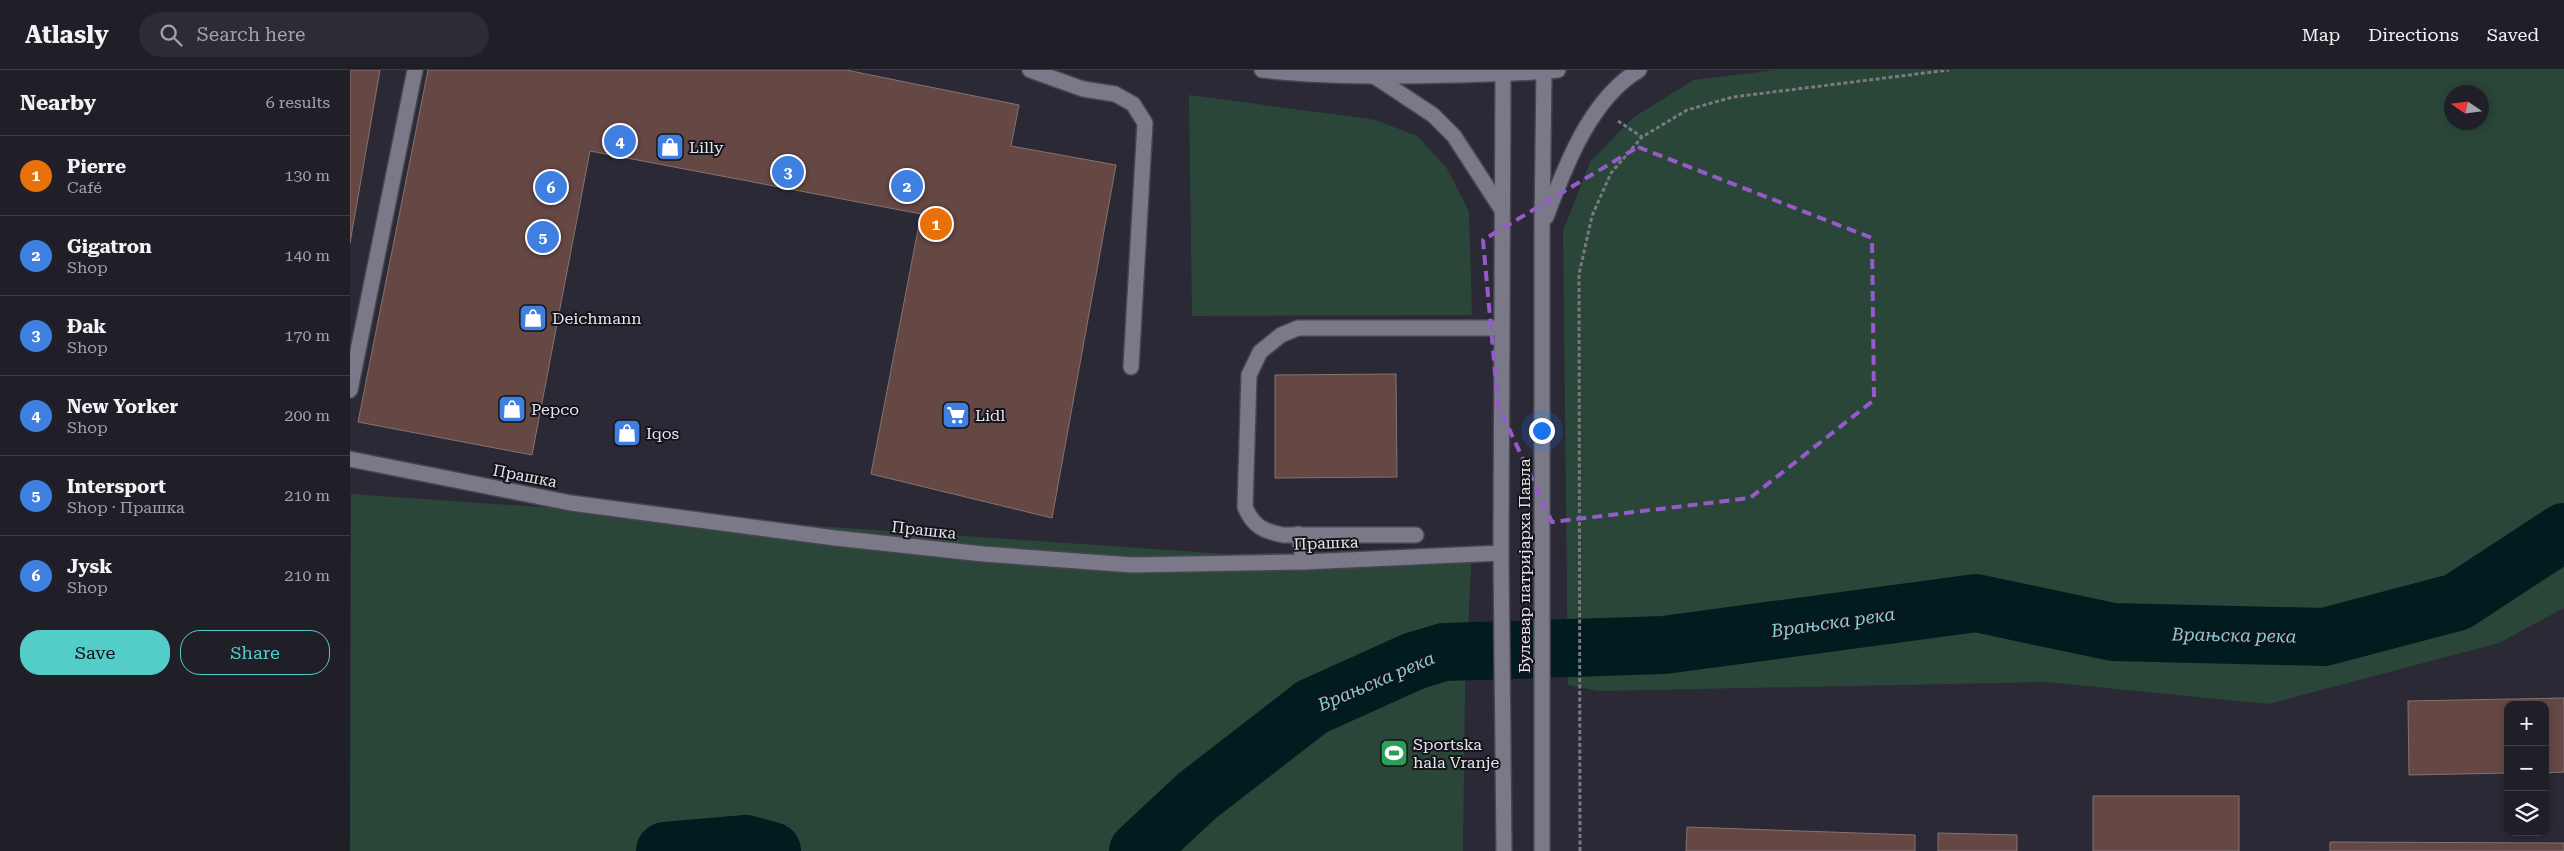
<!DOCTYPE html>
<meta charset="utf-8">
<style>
body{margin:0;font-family:"Roboto Serif",serif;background:#2d2c34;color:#f1f3f6}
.controls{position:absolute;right:15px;bottom:15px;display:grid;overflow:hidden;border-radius:10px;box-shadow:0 2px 8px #0003}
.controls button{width:45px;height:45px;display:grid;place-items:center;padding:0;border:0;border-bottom:1px solid #3d3d45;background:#201f28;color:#f1f3f6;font:25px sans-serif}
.compass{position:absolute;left:2094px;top:15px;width:45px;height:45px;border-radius:50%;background:#201f28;box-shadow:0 2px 8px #0003;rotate:283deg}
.you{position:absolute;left:1191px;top:360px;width:18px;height:18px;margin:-12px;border:4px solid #fff;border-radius:50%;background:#1a73e8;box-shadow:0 0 0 8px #1a73e833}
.badge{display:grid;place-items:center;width:32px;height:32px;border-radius:50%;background:#54cdc9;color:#fff;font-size:16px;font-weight:700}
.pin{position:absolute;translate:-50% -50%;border:2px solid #fff;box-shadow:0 1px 5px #0006}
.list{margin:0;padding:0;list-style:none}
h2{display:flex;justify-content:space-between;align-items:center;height:65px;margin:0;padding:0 20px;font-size:21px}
h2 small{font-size:16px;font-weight:400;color:#a2a2a8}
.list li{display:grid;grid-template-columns:32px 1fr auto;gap:15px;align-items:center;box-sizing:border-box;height:80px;padding:0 20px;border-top:1px solid #3d3d45}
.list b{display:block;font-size:19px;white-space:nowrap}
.list p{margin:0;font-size:16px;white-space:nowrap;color:#a2a2a8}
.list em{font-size:16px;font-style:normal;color:#a2a2a8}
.actions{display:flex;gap:10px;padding:15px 20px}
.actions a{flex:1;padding:11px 0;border:1px solid #54cdc9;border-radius:20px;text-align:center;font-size:18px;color:#54cdc9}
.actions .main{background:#54cdc9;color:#111}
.icon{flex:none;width:28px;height:28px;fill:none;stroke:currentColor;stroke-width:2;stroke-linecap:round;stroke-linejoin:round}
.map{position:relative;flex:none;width:2214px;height:781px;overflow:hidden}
header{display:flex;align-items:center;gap:30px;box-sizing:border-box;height:70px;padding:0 25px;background:#201f28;border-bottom:1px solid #3d3d45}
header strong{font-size:24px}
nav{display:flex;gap:28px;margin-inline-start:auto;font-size:18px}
.search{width:350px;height:45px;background:#2d2c34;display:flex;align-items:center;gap:12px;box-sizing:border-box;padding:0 18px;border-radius:28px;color:#a2a2a8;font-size:19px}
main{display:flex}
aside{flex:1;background:#201f28}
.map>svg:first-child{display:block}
.green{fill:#294639;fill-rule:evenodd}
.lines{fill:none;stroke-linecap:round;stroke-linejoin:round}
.river{stroke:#011c1e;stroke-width:58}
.building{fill:#654744;stroke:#857371}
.service-casing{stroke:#46454f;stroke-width:18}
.minor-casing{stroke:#46454f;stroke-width:18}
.secondary-casing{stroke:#46454f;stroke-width:18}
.path{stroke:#7a7883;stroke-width:3;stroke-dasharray:4 2.5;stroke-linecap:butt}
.service{stroke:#7b7988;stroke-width:15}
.minor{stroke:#7b7988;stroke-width:15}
.secondary{stroke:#7b7988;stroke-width:15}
.marked{fill:none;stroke:#965aca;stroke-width:4;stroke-dasharray:10 6;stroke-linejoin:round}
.labels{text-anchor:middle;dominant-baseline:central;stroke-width:4;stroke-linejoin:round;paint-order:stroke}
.poi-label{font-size:16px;fill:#e6e5ed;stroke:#141319;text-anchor:start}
.street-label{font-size:16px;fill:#e6e5ed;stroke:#141319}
.water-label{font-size:18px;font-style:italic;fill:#86ced5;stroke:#141319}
</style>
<header>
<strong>Atlasly</strong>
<div class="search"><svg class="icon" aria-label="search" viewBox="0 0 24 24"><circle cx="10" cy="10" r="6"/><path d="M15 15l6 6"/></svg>Search here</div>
<nav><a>Map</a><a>Directions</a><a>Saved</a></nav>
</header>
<main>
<aside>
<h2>Nearby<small>6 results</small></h2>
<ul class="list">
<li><span class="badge" style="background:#e8710a">1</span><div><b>Pierre</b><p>Café</p></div><em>130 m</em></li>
<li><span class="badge" style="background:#3f7fe0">2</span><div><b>Gigatron</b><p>Shop</p></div><em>140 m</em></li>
<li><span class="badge" style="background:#3f7fe0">3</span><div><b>Đak</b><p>Shop</p></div><em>170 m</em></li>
<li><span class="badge" style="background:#3f7fe0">4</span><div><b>New Yorker</b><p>Shop</p></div><em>200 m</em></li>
<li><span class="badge" style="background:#3f7fe0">5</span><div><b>Intersport</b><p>Shop · Прашка</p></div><em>210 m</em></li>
<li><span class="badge" style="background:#3f7fe0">6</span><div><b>Jysk</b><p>Shop</p></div><em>210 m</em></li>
</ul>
<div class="actions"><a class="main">Save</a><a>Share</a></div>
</aside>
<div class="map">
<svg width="2214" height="781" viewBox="0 0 2214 781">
<rect width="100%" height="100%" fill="#2b2936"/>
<g class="green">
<path d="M1426 0H2214V538L2149 573 1918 634 1696 612 1249 621 1218 615 1213 161 1240 92 1284 47 1344 10ZM2132 22V52H2102V22Z"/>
<path d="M839 25 1026 50 1067 66 1096 97 1119 141 1122 245 842 246Z"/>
<path d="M1 424 877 484 1122 480 1115 618 1113 781H0Z"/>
</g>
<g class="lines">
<g class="river">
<path d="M315 781 396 774 422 781"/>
<path d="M788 781 847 726 962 637 1064 591 1094 582 1314 575 1626 533 1763 562 1974 567 2107 532 2214 462"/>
</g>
</g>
<g class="building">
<path d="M0 0H30L0 173Z"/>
<path d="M78 0H496L669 35 661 76 766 95 702 448 521 404 571 144 240 81 182 385 8 352Z"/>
<path d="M1046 304 1047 407 925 408V305Z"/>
<path d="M2214 628V702L2195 703V635H2158V703L2059 705 2058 631Z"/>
<rect x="1743" y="726" width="146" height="55"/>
<path d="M1337 757 1565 765V781H1336Z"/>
<path d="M1588 763 1667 765V781H1588Z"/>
<path d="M1980 772 2214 773V781H1980Z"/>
</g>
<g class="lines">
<defs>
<g id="service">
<path d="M680 0 733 19 765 24 783 34 795 53 781 297"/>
<path d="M0 320 65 0"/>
<path d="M948 464 954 492"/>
<path d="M1066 465H933C913 461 903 456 895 437L899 305 910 282 931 265 948 258H1152"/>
</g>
<path id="minor" d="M0 389 221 433 485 468 633 484 782 495 954 492 1151 483"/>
<g id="secondary">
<path d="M912 0C975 7 1038 7 1102 5 1137 4 1173 4 1208 0"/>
<path d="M1153 0 1151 483 1154 781"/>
<path d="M1024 6 1083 45 1104 66 1152 140"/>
<path d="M1196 147C1215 97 1240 29 1289 0"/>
<path d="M1192 781V158L1194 0"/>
</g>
</defs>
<use href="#service" class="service-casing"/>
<use href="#minor" class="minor-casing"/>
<use href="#secondary" class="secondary-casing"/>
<g class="path">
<path d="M1268 51 1292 67"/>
<path d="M1230 781 1229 204 1242 146 1261 103 1292 67 1337 40 1383 27 1599 0"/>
</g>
<use href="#service" class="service"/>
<use href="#minor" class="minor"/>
<use href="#secondary" class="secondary"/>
</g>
<path class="marked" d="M1288 77 1522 168 1524 330 1400 428 1202 452 1148 335 1133 170Z"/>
<defs>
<symbol id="shop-square" viewBox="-11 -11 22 22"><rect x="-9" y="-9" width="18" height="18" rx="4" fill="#3f7fe0" stroke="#141319"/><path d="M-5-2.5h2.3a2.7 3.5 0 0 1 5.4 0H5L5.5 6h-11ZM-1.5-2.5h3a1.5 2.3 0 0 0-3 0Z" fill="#fff"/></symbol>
<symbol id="supermarket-square" viewBox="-11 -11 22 22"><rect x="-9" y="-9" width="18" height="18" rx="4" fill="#3f7fe0" stroke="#141319"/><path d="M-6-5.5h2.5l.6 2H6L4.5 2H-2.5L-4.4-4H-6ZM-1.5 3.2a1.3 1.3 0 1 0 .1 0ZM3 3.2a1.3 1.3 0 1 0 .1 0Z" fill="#fff"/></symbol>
<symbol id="stadium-square" viewBox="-11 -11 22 22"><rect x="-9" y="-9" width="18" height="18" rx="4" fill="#2e9e5b" stroke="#141319"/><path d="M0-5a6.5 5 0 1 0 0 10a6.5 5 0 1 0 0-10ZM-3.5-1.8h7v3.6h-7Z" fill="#fff"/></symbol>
</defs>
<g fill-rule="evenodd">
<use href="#shop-square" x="304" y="61" width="32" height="32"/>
<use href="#shop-square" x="167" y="232" width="32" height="32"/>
<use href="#shop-square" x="146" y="323" width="32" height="32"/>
<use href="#supermarket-square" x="590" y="329" width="32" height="32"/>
<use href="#shop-square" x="261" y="347" width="32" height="32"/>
<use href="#stadium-square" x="1028" y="667" width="32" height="32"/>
</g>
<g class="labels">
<g class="poi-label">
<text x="339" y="77">Lilly</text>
<text x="202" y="248">Deichmann</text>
<text x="181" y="339">Pepco</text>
<text x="625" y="345">Lidl</text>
<text x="296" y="363">Iqos</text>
<text x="1063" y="674">Sportska<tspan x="1063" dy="18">hala Vranje</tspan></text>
</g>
<g class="street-label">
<text transform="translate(175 406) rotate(11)">Прашка</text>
<text transform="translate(574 460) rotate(6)">Прашка</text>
<text transform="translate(976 473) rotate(-2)">Прашка</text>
<text transform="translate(1174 496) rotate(-90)">Булевар патријарха Павла</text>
</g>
<g class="water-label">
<text transform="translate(1483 552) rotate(-8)">Врањска река</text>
<text transform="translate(1884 565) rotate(1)">Врањска река</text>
<text transform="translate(1026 611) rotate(-23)">Врањска река</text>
</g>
</g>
</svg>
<div class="controls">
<button>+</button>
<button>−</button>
<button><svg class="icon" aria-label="layers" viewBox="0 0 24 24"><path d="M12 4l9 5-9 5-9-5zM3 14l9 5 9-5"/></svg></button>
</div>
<svg class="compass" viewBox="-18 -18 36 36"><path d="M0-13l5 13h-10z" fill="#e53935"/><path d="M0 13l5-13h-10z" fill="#a2a2a8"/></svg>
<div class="you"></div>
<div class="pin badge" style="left:586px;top:154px;background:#e8710a">1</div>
<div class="pin badge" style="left:557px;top:116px;background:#3f7fe0">2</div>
<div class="pin badge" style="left:438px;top:102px;background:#3f7fe0">3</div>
<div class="pin badge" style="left:270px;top:71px;background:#3f7fe0">4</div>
<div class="pin badge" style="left:193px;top:167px;background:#3f7fe0">5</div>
<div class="pin badge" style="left:201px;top:117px;background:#3f7fe0">6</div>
</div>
</main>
